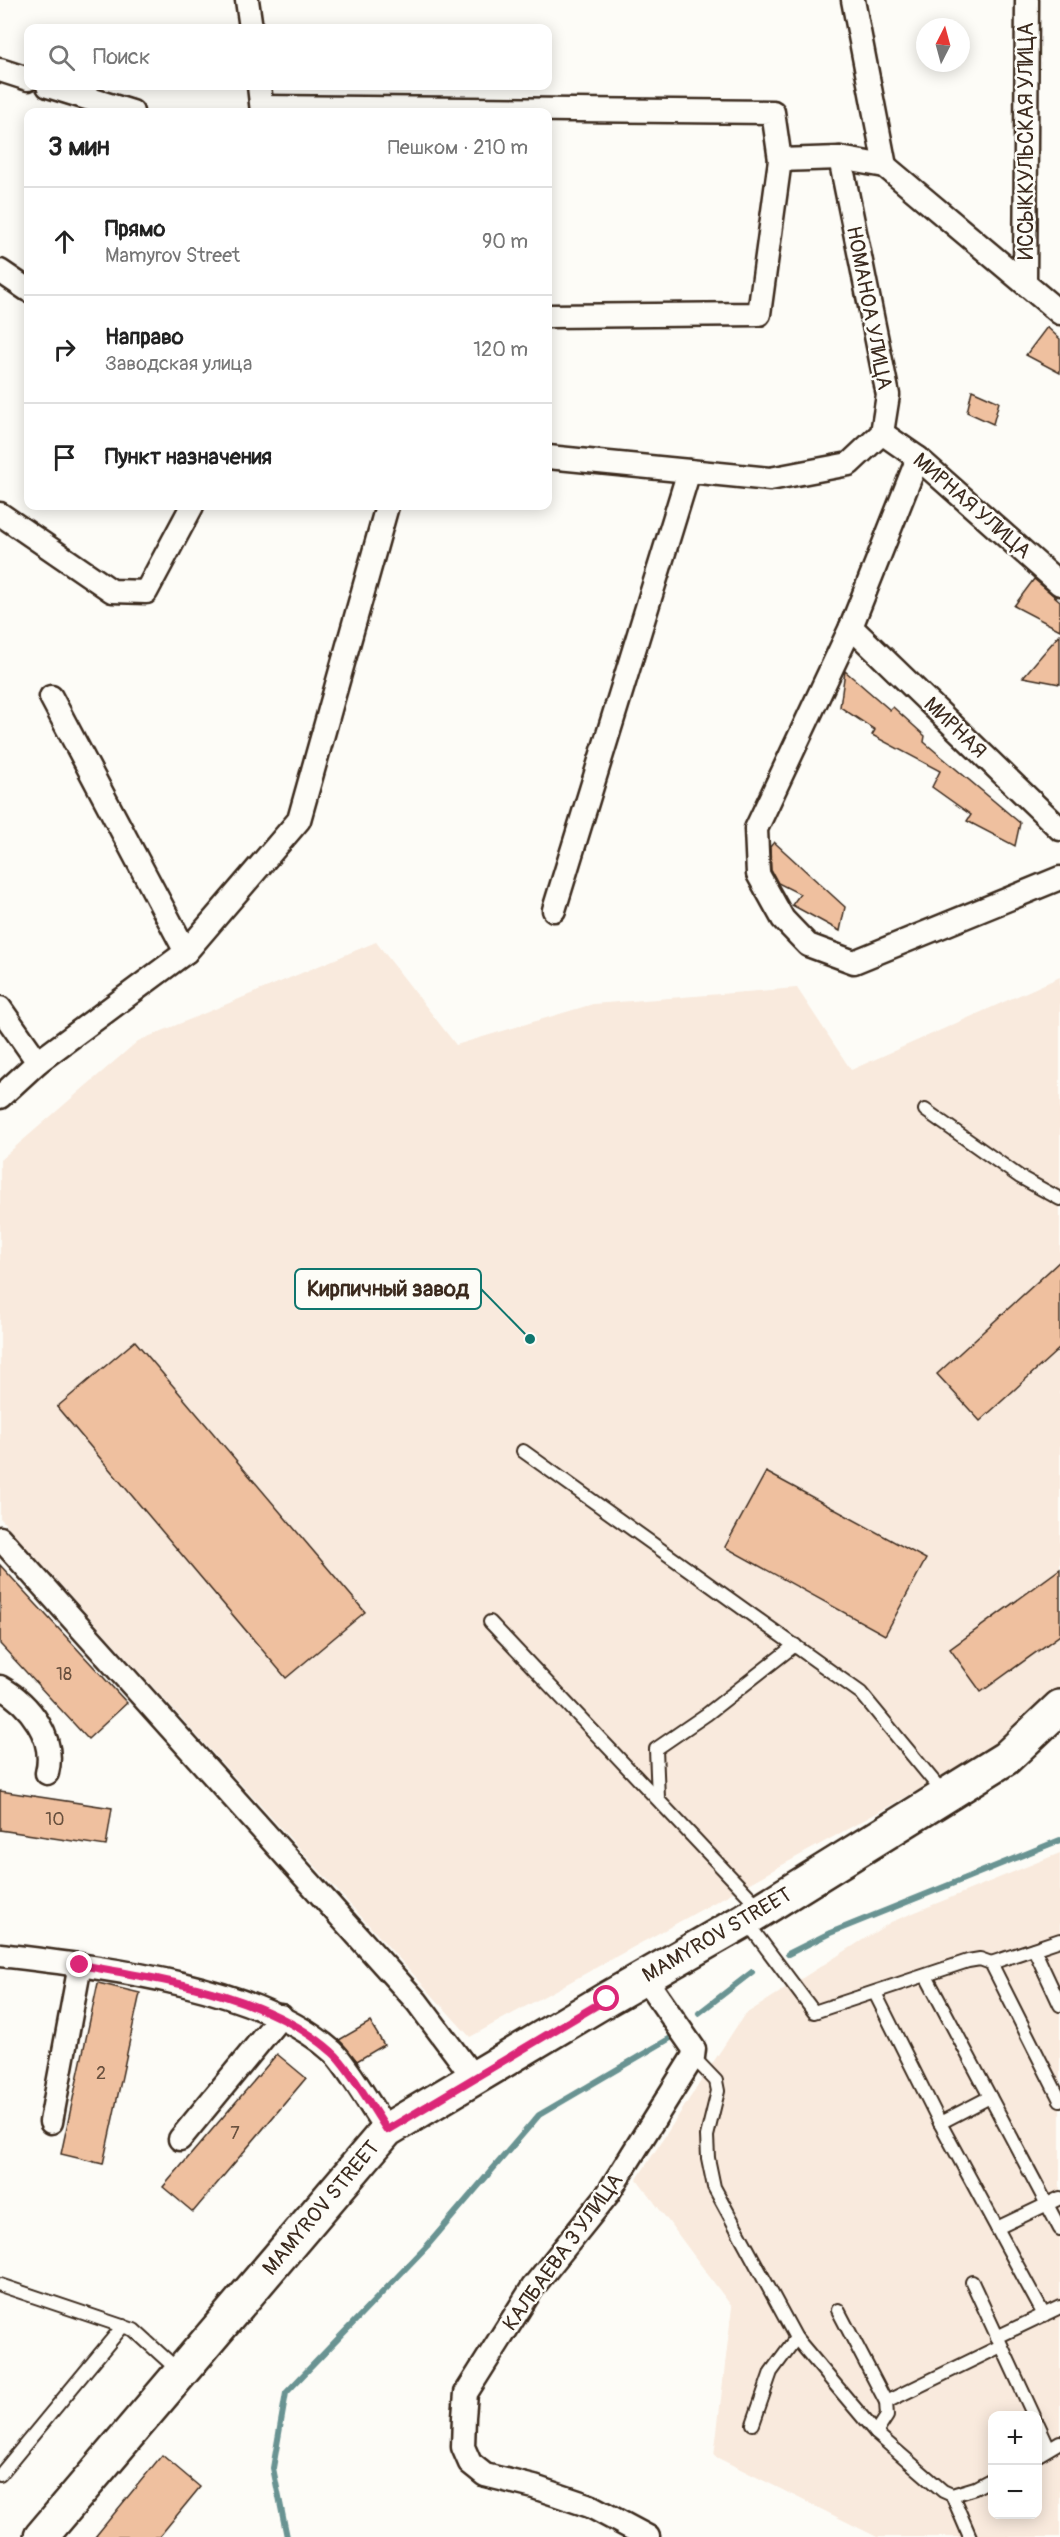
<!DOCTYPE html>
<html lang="ru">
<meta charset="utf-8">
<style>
body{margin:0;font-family:Pangolin,sans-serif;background:#f6f6f6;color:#222}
.controls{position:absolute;right:18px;bottom:18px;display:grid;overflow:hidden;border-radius:12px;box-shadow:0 3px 15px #0003}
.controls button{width:54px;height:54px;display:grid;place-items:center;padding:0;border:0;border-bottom:2px solid #e0e0e0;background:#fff;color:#222;font:30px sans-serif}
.compass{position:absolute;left:916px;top:18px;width:54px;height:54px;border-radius:50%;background:#fff;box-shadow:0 3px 15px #0003;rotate:6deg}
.stop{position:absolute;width:18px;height:18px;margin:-14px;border:4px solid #db2777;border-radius:50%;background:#fff}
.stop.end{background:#db2777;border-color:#fff;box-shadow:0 2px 6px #0008}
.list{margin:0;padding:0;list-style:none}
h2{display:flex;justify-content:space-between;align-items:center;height:78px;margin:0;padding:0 24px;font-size:26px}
h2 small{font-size:20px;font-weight:400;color:#767676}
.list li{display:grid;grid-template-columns:39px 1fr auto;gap:18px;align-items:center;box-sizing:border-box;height:108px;padding:0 24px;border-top:2px solid #e0e0e0}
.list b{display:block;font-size:22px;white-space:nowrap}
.list p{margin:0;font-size:20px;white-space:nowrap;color:#767676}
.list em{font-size:20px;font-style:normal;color:#767676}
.icon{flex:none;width:33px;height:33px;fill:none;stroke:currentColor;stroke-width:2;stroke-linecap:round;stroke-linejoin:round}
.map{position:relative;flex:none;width:1060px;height:2537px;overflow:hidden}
.search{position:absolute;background:#fff;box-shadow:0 3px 15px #0003;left:24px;top:24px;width:528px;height:66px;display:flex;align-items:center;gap:15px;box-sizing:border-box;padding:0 21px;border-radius:12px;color:#767676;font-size:22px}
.panel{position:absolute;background:#fff;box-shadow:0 3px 15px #0003;left:24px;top:108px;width:528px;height:402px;border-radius:12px}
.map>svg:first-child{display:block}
.built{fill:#f9eadd;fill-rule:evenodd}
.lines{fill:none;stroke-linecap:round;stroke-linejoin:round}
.stream{stroke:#699392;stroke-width:6}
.building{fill:#efc09f;stroke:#3b2a1e;stroke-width:1.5}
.service-casing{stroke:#3b2a1e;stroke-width:16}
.minor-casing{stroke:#3b2a1e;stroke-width:27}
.primary-casing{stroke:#3b2a1e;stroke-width:38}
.service{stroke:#fdfcf7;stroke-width:12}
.minor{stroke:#fdfcf7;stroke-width:22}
.primary{stroke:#fdfcf7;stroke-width:33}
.route{stroke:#db2777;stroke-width:8}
.labels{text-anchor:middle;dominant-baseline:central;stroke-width:5;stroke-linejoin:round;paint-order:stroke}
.number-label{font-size:18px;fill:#68503e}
.street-label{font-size:21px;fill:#3b2a1e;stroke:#fdfcf7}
.leader{fill:none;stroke:#0f766e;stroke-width:2}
.callout-dot{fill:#0f766e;stroke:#fdfcf7;stroke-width:2}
.callout{fill:#fdfcf7;stroke:#0f766e;stroke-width:2}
.callout-label{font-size:22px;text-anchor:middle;font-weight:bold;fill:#3b2a1e}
</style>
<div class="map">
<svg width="1060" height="2537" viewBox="0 0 1060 2537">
<rect width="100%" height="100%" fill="#fdfcf7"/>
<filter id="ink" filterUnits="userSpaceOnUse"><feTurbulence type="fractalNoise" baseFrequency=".0167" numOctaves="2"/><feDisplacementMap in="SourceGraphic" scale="12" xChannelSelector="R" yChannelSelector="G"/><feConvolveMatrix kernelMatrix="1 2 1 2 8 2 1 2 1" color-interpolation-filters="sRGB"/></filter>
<g filter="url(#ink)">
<g class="built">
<path d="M376 942 456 1045 593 1004 797 988 851 1070 1060 977V1690L1013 1738 470 2037 0 1518V1160L138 1041Z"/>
<path d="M1060 1853V2537H877L714 2456 732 2307 637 2179 744 2015 891 1922ZM992 2416H1038V2514H992Z"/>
</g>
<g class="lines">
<g class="stream">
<path d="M788 1954 830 1933 1060 1840"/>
<path d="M699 2013 752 1972"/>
<path d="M287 2537 273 2468 286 2393 427 2246 539 2115 674 2036"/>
</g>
</g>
<g class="building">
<path d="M1047 327 1060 339V373L1026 355Z"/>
<path d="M972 390 999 402 993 424 967 412Z"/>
<path d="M1034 579 1060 601V630L1014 606Z"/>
<path d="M1060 634V684L1023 677Z"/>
<path d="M845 671 890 710 893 707 925 736 924 742 1020 823 1015 846 967 821 971 815 932 787 940 771 872 735 875 730 840 707Z"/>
<path d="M774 842 845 907 840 931 792 905 800 894 778 883 771 870 770 847Z"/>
<path d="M1060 1261V1348L980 1421 937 1374Z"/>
<path d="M135 1341 365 1612 286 1678 57 1407Z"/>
<path d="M766 1472 926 1559 885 1635 725 1547Z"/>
<path d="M0 1565 127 1703 88 1739 0 1644Z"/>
<path d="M1060 1569V1635L981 1692 950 1649Z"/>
<path d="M0 1791 112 1808 106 1846 0 1830Z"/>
<path d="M98 1983 140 1993 103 2164 61 2154Z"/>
<path d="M370 2022 384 2045 357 2061 339 2040Z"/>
<path d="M277 2054 306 2078 193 2212 163 2187Z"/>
<path d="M162 2455 200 2487 159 2537H95Z"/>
</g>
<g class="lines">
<defs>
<g id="service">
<path d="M925 1110 1020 1177 1060 1199"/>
<path d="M523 1451 861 1693 945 1795"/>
<path d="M490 1622 761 1909"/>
<path d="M658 1798 656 1749 707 1714 795 1645"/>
<path d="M746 1921 814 2012 968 1961 980 1959 991 1963 1060 2100"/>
<path d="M1034 1949 1060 2005"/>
<path d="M991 1963 1060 1940"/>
<path d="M926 1976 1060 2229"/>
<path d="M875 1993 940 2123 1044 2315"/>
<path d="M693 2057 716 2081 718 2091 707 2136 708 2158 714 2187 796 2338 876 2433 943 2491 952 2495 975 2488 992 2479"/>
<path d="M940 2123 990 2097"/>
<path d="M997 2228 1060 2198"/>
<path d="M972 2282 1034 2416"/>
<path d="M0 2285 134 2330 180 2372"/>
<path d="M838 2310 886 2402 887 2416 876 2433"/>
<path d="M997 2337 1060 2307"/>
<path d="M886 2402 1001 2346"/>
<path d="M753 2424 771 2372 796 2338"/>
<path d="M1038 2424 1049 2448"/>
<path d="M1038 2455 1060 2442"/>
<path d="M0 2475 123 2326"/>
<path d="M952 2495 970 2537"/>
</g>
<g id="minor">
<path d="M247 0 251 28"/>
<path d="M853 0 885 166"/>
<path d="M0 70 28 79"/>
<path d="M48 86 132 112"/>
<path d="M259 86 262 112"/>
<path d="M262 107 773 112 780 160 840 158 885 166 1060 313"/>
<path d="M0 271 28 290"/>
<path d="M1025 283 1027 0"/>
<path d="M548 316 759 314 780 160"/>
<path d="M882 433 918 458 1060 584"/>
<path d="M548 457 770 479 849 464 882 433 888 395 840 158"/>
<path d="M918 458 851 627 756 829 758 874 783 919 808 945 854 962 1060 878"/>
<path d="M0 514 112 591 146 592 192 506"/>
<path d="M851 627 1060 829"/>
<path d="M51 697 186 952"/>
<path d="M554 910 689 471"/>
<path d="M0 1008 38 1062"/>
<path d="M0 1097 38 1062 186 952 299 820 387 506"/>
<path d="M0 1538 417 2002 474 2078"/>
<path d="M0 1687C30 1704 56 1738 47 1773"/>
<path d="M0 1955C98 1967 258 1984 333 2052 348 2066 373 2111 387 2130"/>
<path d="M644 1977 694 2049 693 2057 607 2195 533 2287 466 2393 464 2417 463 2447 470 2463 485 2475 534 2487 590 2506 648 2537"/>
<path d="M51 2122 80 1965"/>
<path d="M180 2139 281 2016"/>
</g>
<path id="primary" d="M41 2537 387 2130 607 1999 745 1920 1006 1758 1060 1707"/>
</defs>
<use href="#service" class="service-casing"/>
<use href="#minor" class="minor-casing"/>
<use href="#primary" class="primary-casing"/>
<use href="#service" class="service"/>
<use href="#minor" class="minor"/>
<use href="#primary" class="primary"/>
</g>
</g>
<g class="lines" filter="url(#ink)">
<path class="route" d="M80 1965C163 1980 267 1994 332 2052 348 2065 374 2111 387 2130L607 1999"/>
</g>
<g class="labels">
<g class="number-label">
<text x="64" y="1674">18</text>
<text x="55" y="1819">10</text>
<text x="101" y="2073">2</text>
<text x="235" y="2133">7</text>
</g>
<g class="street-label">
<text transform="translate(1026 141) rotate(-90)">ИССЫККУЛЬСКАЯ УЛИЦА</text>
<text transform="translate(869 308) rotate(79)">НОМАНОА УЛИЦА</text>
<text transform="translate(972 506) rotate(41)">МИРНАЯ УЛИЦА</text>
<text transform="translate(955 728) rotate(44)">МИРНАЯ</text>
<text transform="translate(717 1935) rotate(-30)">MAMYROV STREET</text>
<text transform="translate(321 2208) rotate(-50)">MAMYROV STREET</text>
<text transform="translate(563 2252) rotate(-54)">КАЛБАЕВА 3 УЛИЦА</text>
</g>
</g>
<path class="leader" d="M530 1339L481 1289"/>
<circle class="callout-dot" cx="530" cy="1339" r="6"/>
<rect class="callout" x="295" y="1269" width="186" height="40" rx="6"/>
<g class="callout-label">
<text x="388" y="1296">Кирпичный завод</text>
</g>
</svg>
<div class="controls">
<button>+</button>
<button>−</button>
</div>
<svg class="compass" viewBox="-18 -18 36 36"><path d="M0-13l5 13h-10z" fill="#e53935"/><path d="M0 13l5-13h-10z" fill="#767676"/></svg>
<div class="stop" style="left:607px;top:1999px"></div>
<div class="stop end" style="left:80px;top:1965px"></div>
<div class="search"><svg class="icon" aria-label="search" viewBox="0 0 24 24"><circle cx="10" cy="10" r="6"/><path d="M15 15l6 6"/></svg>Поиск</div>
<section class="panel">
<h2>3 мин<small>Пешком · 210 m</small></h2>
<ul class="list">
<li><svg class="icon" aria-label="ahead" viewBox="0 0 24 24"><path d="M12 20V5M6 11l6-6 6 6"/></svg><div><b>Прямо</b><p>Mamyrov Street</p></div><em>90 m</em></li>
<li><svg class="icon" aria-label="right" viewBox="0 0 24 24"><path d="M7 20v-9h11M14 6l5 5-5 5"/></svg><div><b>Направо</b><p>Заводская улица</p></div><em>120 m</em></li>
<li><svg class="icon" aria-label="arrive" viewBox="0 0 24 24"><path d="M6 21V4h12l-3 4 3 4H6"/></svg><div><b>Пункт назначения</b></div></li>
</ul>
</section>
</div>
